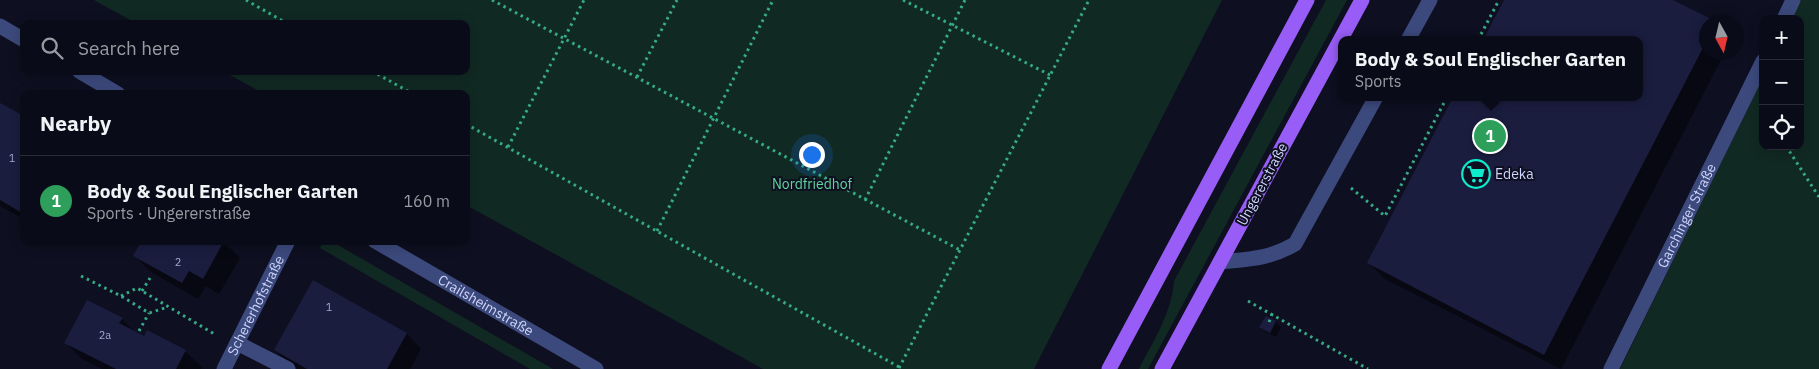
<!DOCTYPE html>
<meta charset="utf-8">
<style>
body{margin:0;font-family:"IBM Plex Sans",sans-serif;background:#131421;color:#f1f3f6}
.controls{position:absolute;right:15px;top:15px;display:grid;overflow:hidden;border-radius:10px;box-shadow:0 2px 12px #0003}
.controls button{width:45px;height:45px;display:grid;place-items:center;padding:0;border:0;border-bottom:1px solid #2a2b37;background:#0a0b18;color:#f1f3f6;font:25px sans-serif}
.compass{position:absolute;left:1699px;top:15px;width:45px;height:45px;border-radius:50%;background:#0a0b18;box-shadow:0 2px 12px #0003;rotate:172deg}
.you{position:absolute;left:811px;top:154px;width:18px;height:18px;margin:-12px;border:4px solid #fff;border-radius:50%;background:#1a73e8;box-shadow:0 0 0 8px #1a73e833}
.badge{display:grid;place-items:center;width:32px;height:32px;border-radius:50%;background:#0b8043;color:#fff;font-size:16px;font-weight:700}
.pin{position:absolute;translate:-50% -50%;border:2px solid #fff;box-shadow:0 1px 5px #0006}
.popup{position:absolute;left:1338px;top:36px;width:305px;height:65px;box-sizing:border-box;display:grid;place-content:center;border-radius:10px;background:#0a0b18;filter:drop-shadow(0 1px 4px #0005);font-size:16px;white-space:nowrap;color:#999ba2}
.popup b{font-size:19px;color:#f1f3f6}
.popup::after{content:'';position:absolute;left:50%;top:100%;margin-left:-10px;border:10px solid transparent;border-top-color:#0a0b18}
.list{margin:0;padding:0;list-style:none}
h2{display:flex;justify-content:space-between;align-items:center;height:65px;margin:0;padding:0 20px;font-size:21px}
h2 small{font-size:16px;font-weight:400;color:#999ba2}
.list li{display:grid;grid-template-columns:32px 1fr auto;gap:15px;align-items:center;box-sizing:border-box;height:90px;padding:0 20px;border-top:1px solid #2a2b37}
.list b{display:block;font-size:19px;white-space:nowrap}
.list p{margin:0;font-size:16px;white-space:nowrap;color:#999ba2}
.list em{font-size:16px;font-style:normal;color:#999ba2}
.icon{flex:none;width:28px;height:28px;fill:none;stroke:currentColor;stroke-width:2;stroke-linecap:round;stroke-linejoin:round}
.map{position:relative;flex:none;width:1819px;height:369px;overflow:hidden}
.search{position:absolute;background:#0a0b18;box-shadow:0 2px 12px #0003;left:20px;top:20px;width:450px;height:55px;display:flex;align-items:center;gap:12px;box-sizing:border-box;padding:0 18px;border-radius:10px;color:#999ba2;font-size:19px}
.panel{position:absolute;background:#0a0b18;box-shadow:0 2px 12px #0003;left:20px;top:90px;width:450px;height:155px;border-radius:10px}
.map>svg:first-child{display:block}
.green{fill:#112923}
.shadow{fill:#0007}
.building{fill:#1b1d3f}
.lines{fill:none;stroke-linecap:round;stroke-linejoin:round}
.path{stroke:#35ab87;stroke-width:3;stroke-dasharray:2.5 4;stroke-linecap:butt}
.minor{stroke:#3c497c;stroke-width:15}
.major{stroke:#985df6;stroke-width:15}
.labels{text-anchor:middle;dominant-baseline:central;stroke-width:4;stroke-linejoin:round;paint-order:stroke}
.number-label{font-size:11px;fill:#a2a7cd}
.poi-label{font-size:14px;fill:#cfd5fc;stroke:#0e0f20;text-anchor:start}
.park-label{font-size:14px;fill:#60d79d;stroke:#0e0f20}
.street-label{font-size:14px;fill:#cfd5fc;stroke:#0e0f20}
</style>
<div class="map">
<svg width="1819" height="369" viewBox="0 0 1819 369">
<rect width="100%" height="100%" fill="#0e0f20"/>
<g class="green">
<path d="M94 0H1222L1034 369H763L466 205V94H264L223 71H466V24H137Z"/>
<path d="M1326 0H1347L1148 369H1139C1154 339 1171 315 1174 281Z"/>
<path d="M1794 0H1819V369H1620L1748 108 1763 73V146H1800V19H1786Z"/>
<path d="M324 241H331L553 369H530L320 248Z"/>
</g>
<g class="shadow">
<path d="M1505 0H1671L1714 22H1706V52H1725L1561 369 1385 279 1369 263 1639 97V40Z"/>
<path d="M0 105 24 118V219L0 206Z"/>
<path d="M132 241H223L240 258 219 294 206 286 198 299 151 272 135 256 139 248Z"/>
<path d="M314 282 407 334 421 349 410 369H298L290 365 275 350Z"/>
<path d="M1266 317 1276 322 1281 327 1276 337 1266 332 1261 327Z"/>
<path d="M122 319 136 333 145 338 148 332 185 351 202 367 201 369H102L82 359 66 343Z"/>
</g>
<g class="building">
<path d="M1504 0H1673L1717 22H1706V42L1544 355 1367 263 1453 97H1639V40H1483Z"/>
<path d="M0 103 24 116V209L22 213 0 200Z"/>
<path d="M138 241H224L203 279 189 271 182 283 133 256 140 243Z"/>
<path d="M313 280 407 333 387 369H307L274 350Z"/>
<path d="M87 300 123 318 119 323 144 336 147 330 186 350 176 369H116L64 343Z"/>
<path d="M1266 316 1276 321 1270 333 1259 327Z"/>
</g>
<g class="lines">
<g class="path">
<path d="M246 0 288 24"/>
<path d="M492 0 960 250"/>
<path d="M903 0 1050 75"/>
<path d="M1478 40 1499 0"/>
<path d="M372 71 413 94"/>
<path d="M637 77 677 0"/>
<path d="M466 124 899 367"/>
<path d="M1786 146 1819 197"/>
<path d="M508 147 584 0"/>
<path d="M1351 188 1385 216 1447 97"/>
<path d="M865 200 965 0"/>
<path d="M657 231 773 0"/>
<path d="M81 276 121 296 149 313 168 307"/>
<path d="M142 291 150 278"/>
<path d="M121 296 137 288 216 335"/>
<path d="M1248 301 1368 369"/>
<path d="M1269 322 1272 314"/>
<path d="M139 331 149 313"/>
<path d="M899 368 1089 0"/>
</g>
<g class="minor">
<path d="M1784 19 1793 0"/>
<path d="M0 26 24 40"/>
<path d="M1408 40 1430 0"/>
<path d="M79 71 118 94"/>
<path id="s1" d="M375 241 596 369"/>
<path d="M1220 262C1250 259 1269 259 1295 244L1376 97"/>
<path d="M237 343 288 369"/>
<path id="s2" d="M224 369 288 241"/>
<path id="s3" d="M1611 369 1763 61"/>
</g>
<g class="major">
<path d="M1109 369 1307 0"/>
<path d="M1162 369 1362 0"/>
</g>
</g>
<defs>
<symbol id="supermarket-ring" viewBox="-11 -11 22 22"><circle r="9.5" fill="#0e0f20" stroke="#0eeacb" stroke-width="1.5"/><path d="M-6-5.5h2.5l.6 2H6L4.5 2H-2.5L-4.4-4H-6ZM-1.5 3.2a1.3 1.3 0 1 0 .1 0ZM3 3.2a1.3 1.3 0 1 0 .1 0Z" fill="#0eeacb"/></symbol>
</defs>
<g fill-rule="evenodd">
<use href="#supermarket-ring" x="1460" y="158" width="32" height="32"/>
</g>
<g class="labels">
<g class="number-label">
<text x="12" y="158">1</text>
<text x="178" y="262">2</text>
<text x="329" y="307">1</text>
<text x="105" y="335">2a</text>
</g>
<g class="poi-label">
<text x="1495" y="174">Edeka</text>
</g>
<g class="park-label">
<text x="812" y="184">Nordfriedhof</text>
</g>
<g class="street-label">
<text transform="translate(1262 184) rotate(-62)">Ungererstraße</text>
<text stroke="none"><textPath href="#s3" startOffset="171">Garchinger Straße</textPath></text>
<text stroke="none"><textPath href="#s2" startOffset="71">Schererhofstraße</textPath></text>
<text stroke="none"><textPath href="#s1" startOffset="128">Crailsheimstraße</textPath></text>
</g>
</g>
</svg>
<div class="controls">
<button>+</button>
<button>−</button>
<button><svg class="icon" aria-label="locate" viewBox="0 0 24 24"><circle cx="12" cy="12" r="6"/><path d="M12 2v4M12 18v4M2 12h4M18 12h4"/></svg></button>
</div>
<svg class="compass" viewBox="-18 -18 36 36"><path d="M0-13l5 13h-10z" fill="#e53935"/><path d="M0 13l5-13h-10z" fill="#999ba2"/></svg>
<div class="you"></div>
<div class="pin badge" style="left:1490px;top:136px;background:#2e9e5b">1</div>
<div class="popup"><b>Body &amp; Soul Englischer Garten</b>Sports</div>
<div class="search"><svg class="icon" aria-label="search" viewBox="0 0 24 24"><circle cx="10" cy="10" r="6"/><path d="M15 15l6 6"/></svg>Search here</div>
<section class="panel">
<h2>Nearby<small></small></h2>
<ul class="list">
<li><span class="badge" style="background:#2e9e5b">1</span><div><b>Body &amp; Soul Englischer Garten</b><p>Sports · Ungererstraße</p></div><em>160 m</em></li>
</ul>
</section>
</div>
